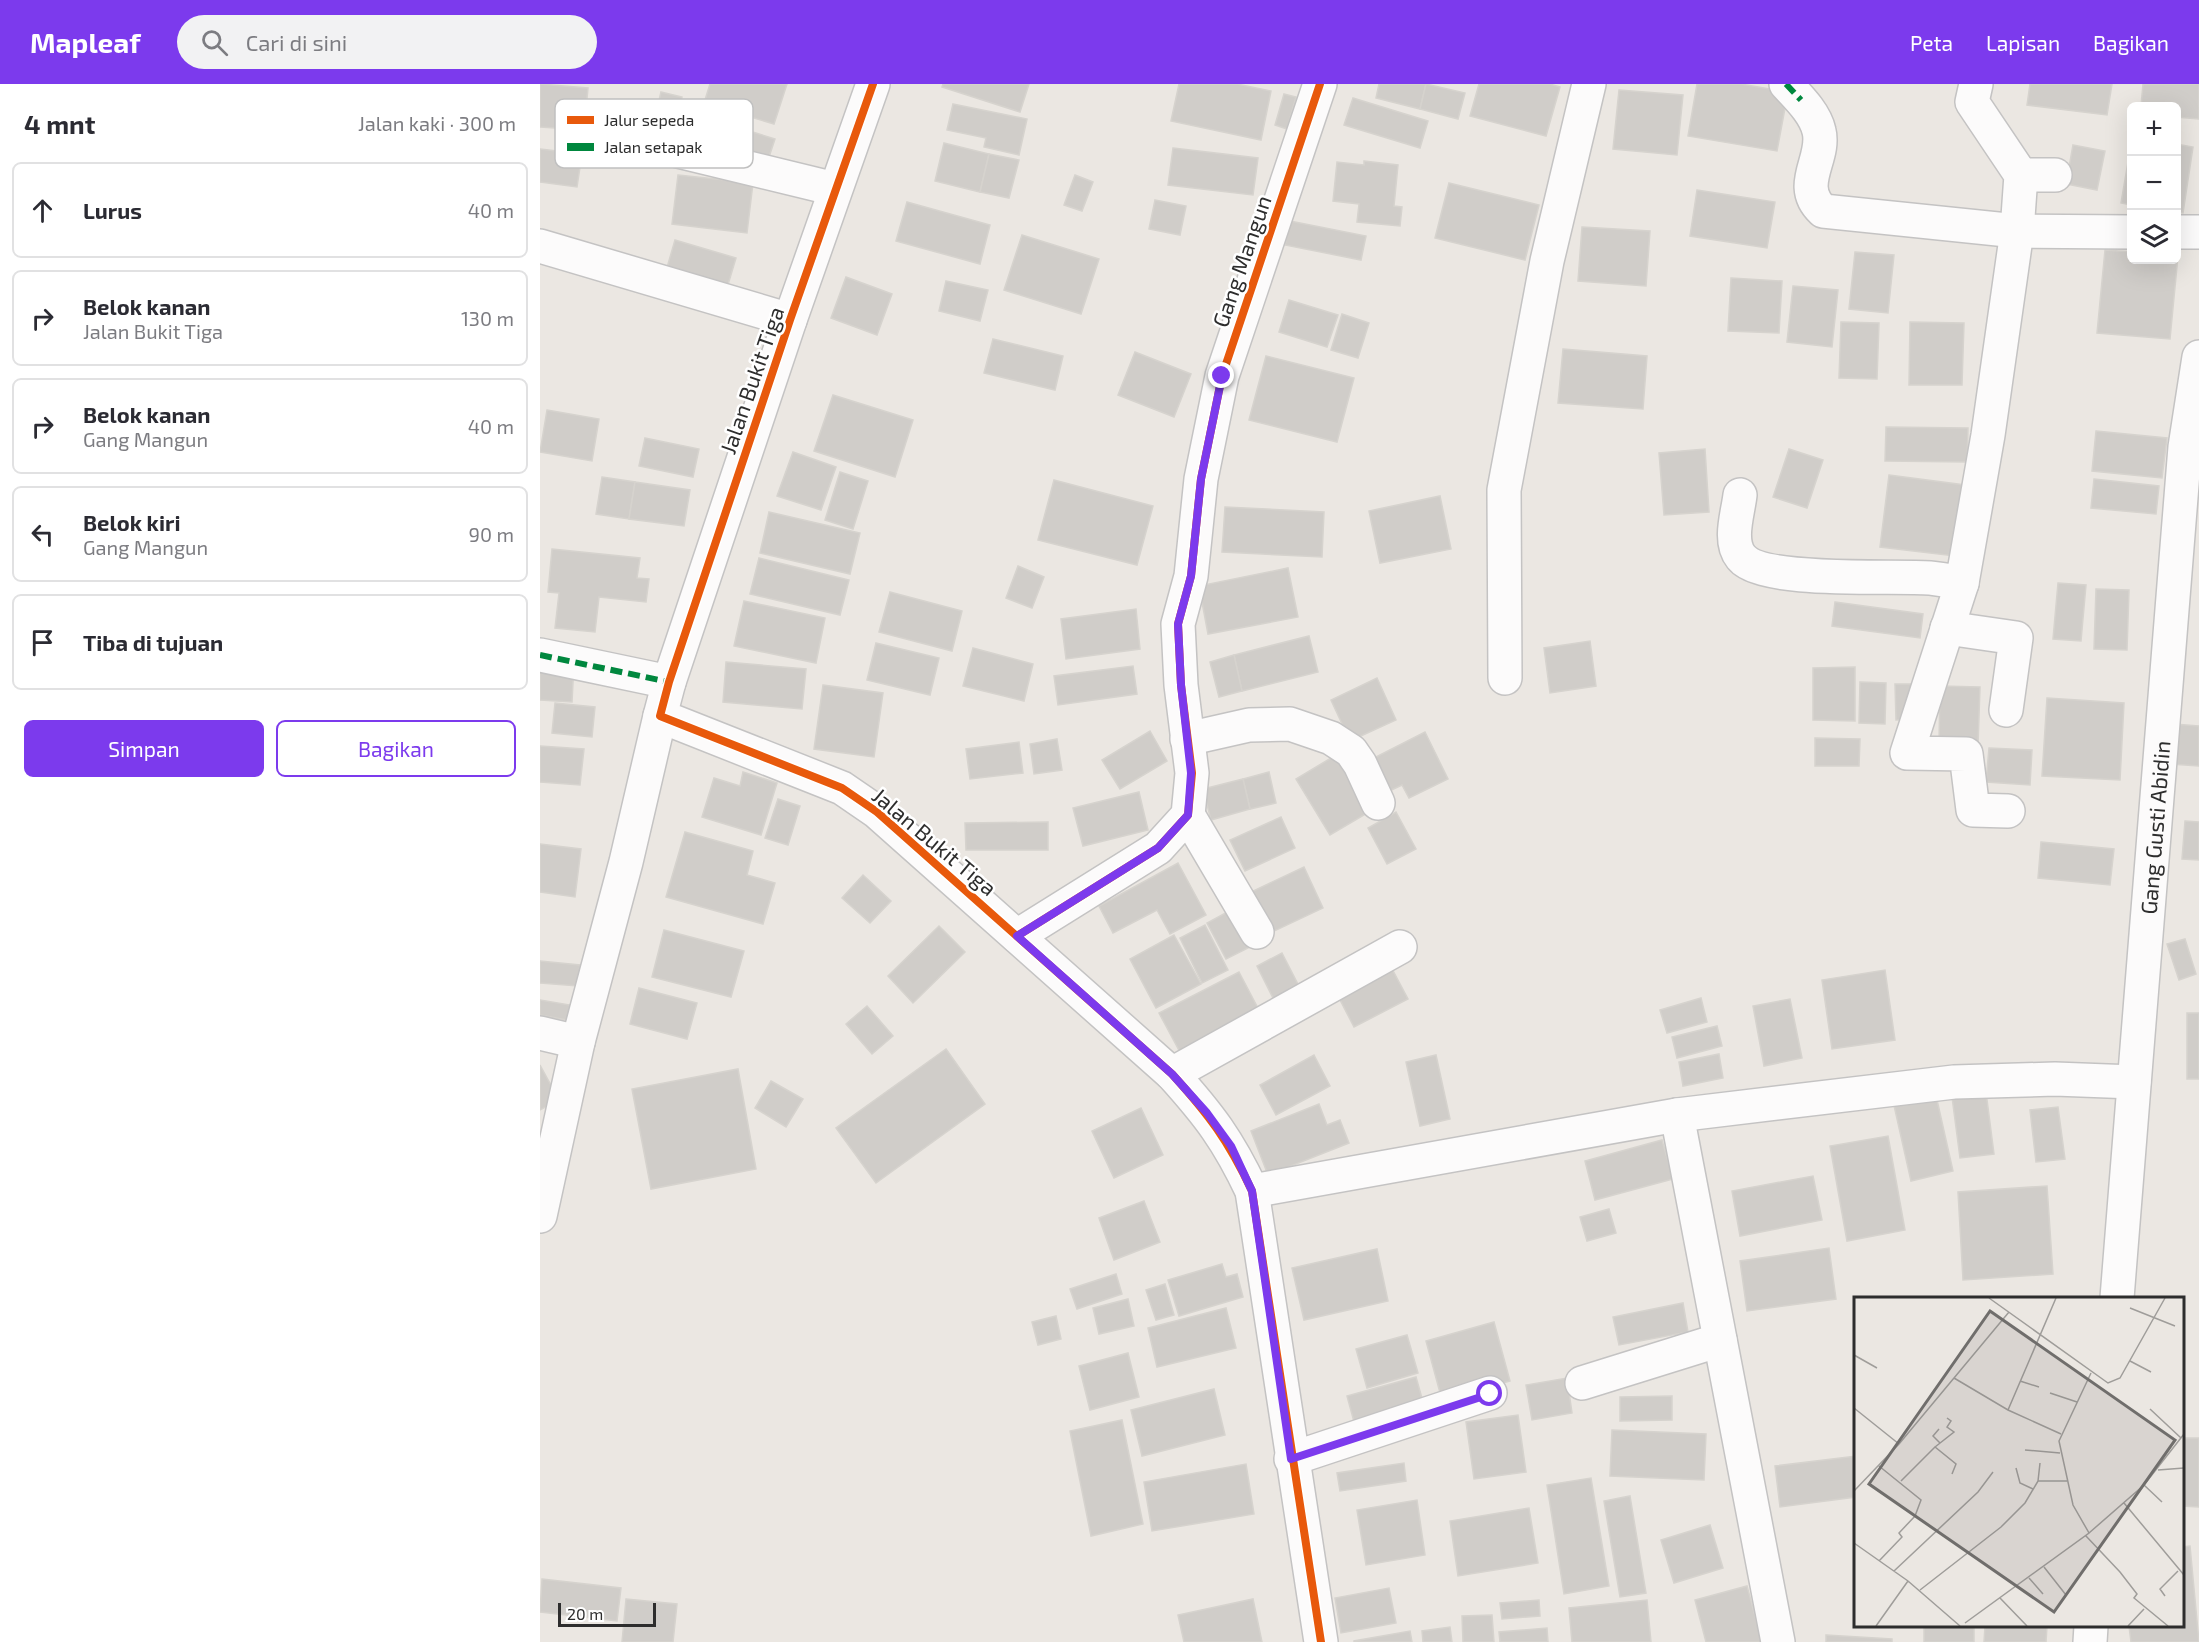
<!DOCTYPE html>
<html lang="id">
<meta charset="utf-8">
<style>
body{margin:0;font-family:"Exo 2",sans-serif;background:#f2f2f3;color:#2b2b33}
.controls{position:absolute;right:18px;top:18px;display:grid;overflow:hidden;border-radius:9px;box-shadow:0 6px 24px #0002}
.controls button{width:54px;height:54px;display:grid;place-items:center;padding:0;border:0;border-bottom:2px solid #e1e1e2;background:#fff;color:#2b2b33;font:30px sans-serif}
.scale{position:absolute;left:18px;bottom:15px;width:98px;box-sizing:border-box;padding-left:6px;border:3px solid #2d2d2d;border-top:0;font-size:16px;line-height:21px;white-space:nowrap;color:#2d2d2d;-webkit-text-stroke:4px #fff;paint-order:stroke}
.stop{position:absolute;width:18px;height:18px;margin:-14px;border:4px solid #7c3aed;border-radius:50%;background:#fff}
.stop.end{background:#7c3aed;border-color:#fff;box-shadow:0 2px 6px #0008}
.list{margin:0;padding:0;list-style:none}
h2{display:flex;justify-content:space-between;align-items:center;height:78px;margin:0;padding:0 24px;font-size:26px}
h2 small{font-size:20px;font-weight:400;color:#7c7c81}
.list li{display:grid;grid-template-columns:39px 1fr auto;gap:18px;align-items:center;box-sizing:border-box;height:96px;margin:0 12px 12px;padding:0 12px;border:2px solid #e1e1e2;border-radius:9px}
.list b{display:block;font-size:22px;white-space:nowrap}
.list p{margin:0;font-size:20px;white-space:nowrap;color:#7c7c81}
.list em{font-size:20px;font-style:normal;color:#7c7c81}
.actions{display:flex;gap:12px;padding:18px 24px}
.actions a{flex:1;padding:14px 0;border:2px solid #7c3aed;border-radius:9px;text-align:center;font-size:21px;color:#7c3aed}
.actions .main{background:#7c3aed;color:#fff}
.icon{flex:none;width:33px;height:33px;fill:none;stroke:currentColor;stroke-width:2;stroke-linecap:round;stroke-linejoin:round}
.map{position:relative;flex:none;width:1659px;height:1558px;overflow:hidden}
header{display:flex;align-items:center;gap:36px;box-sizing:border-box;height:84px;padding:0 30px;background:#7c3aed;color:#fff}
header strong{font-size:28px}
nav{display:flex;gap:33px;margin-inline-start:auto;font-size:21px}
.search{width:420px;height:54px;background:#f2f2f3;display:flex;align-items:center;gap:15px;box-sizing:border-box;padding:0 21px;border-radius:33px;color:#7c7c81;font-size:22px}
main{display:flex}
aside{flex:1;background:#fff}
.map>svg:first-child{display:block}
.building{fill:#d0cdc9;stroke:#d6d3ce;stroke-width:1.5}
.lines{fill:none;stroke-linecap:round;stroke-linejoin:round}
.minor-casing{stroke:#c4c3c3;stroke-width:36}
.minor{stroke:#fcfbfb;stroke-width:33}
.quiet{stroke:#00873e;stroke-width:6;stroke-dasharray:12 6;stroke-linecap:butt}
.cycleway-casing{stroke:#fff;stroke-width:11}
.cycleway{stroke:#e8590c;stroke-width:8}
.route{stroke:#7c3aed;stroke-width:8}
.labels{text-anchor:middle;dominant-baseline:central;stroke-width:5;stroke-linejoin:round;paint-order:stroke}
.street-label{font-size:22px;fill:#2d2d2d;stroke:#fff}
.inset-road{fill:none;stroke:#9f9d9a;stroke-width:1.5}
.view{fill:#706e6c;fill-opacity:0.15;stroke:#706e6c;stroke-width:3}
.inset-edge{fill:none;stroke:#2d2d2d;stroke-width:3}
.key{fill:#fff;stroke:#c0c0c0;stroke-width:1.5}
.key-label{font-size:16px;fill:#2d2d2d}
</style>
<header>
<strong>Mapleaf</strong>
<div class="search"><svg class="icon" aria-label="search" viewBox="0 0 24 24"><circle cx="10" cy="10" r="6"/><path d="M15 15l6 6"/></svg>Cari di sini</div>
<nav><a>Peta</a><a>Lapisan</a><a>Bagikan</a></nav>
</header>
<main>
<aside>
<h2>4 mnt<small>Jalan kaki · 300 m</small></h2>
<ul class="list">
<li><svg class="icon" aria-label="ahead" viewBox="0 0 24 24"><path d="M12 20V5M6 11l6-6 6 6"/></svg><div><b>Lurus</b></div><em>40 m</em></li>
<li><svg class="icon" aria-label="right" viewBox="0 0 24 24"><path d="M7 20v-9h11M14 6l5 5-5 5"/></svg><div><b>Belok kanan</b><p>Jalan Bukit Tiga</p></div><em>130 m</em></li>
<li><svg class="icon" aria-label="right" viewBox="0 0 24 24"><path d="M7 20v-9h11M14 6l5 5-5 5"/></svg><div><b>Belok kanan</b><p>Gang Mangun</p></div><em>40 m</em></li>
<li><svg class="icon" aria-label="left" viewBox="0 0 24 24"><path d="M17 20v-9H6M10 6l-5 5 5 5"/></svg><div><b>Belok kiri</b><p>Gang Mangun</p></div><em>90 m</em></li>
<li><svg class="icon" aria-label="arrive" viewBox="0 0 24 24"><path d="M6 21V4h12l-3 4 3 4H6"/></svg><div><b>Tiba di tujuan</b></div></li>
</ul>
<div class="actions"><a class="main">Simpan</a><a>Bagikan</a></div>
</aside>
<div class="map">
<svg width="1659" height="1558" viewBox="0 0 1659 1558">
<rect width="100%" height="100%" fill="#ebe7e2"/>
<g class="building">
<path d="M0 0 48 4 44 46 0 43Z"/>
<path d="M170 0H247L234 40 164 19Z"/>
<path d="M403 0H489L480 28 402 3Z"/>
<path d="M639 0H697L731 7 721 56 631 37Z"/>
<path d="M839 0H886L880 25 836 14Z"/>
<path d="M886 0 925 9 918 35 880 25Z"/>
<path d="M939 0H1010L1020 3 1006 52 930 32Z"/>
<path d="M1157 0H1201L1248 8 1237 67 1148 52Z"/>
<path d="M1490 0H1572L1567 31 1487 21Z"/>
<path d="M1603 0H1659V35L1636 33V22H1601Z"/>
<path d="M1079 6 1143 11 1137 71 1073 65Z"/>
<path d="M121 8 142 13 129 71 107 67Z"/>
<path d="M744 10 756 13 747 45 735 41Z"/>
<path d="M813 14 888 37 880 64 804 41Z"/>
<path d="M413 20 487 35 479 71 444 63 446 54 407 46Z"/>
<path d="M168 34 235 55 225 85 158 64Z"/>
<path d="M1592 55V121L1581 119Z"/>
<path d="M404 59 449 70 440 108 395 97Z"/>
<path d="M1636 60 1653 63 1643 129 1636 128Z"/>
<path d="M1533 61 1565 67 1557 106 1526 100Z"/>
<path d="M633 64 718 74 713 111 628 101Z"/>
<path d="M0 65 42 70 37 103 0 98Z"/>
<path d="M449 70 479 76 469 114 440 108Z"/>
<path d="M824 77 858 81 854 122 862 123 860 142 817 138 819 120 793 117 797 78 824 81Z"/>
<path d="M138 91 213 99 207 149 132 140Z"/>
<path d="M535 91 553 98 542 127 524 121Z"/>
<path d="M909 99 999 121 985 176 895 154Z"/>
<path d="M1157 106 1235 118 1227 164 1150 152Z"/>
<path d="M615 116 646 122 640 151 609 145Z"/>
<path d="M367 118 450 141 440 180 356 157Z"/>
<path d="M750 137 826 152 821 176 745 161Z"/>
<path d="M1042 143 1110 147 1106 202 1038 197Z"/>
<path d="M482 151 559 175 541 230 464 206Z"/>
<path d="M135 156 196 174 187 204 126 187Z"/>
<path d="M1565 166 1592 168V176H1636L1638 172 1630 255 1557 249Z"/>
<path d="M1315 168 1354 171 1348 229 1309 225Z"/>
<path d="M306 193 352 210 337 251 291 234Z"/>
<path d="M1191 194 1242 197 1239 249 1188 247Z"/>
<path d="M406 197 448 206 440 237 399 227Z"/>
<path d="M1253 202 1298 206 1292 263 1247 258Z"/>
<path d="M749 216 798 231 787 263 739 248Z"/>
<path d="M802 230 829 239 818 274 791 266Z"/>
<path d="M1301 238 1339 239 1337 295 1299 294Z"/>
<path d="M1370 238 1424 239 1422 301H1369Z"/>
<path d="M453 255 523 272 515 306 444 289Z"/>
<path d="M1023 265 1107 272 1103 325 1018 319Z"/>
<path d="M595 268 651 290 634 333 578 311Z"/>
<path d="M726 272 814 294 797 358 709 336Z"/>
<path d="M293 311 373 336 355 393 274 367Z"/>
<path d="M7 326 59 335 52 377 0 368Z"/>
<path d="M1346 343 1428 344 1427 378 1345 377Z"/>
<path d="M1556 347 1627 354 1622 394 1552 387Z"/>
<path d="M105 354 159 365 153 393 99 382Z"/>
<path d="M1165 365 1169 428 1124 431 1119 369Z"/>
<path d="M1249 365 1283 376 1267 424 1233 413Z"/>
<path d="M253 368 296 383 281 426 237 412Z"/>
<path d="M300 388 328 397 313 445 285 436Z"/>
<path d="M1349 391 1425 401 1415 472 1340 463Z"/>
<path d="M62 393 95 398 89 435 56 430Z"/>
<path d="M1554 395 1619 402 1616 430 1551 424Z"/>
<path d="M514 396 613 422 597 481 498 456Z"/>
<path d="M95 398 150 406 144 442 89 435Z"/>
<path d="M900 412 911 465 840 479 829 427Z"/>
<path d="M685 423 784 428 782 473 682 468Z"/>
<path d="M229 428 320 449 310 490 220 469Z"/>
<path d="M12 465 100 474 97 494 109 495 106 518 59 513 55 548 15 544 19 509 8 508Z"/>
<path d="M219 474 309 496 300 531 210 510Z"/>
<path d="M478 482 504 493 492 524 466 514Z"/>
<path d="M748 484 758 533 668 550 659 502Z"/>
<path d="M1518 499 1546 501 1541 557 1513 555Z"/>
<path d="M1556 505 1589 506 1587 566 1554 565Z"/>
<path d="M350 508 422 527 412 567 339 548Z"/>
<path d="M204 517 285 534 276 579 194 562Z"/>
<path d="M1295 518 1383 530 1380 554 1292 542Z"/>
<path d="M596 525 600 565 526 575 521 535Z"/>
<path d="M769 552 778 588 702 607 694 571Z"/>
<path d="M1050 557 1056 602 1010 609 1004 564Z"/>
<path d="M336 559 399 574 390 611 327 596Z"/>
<path d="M433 564 493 580 484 617 423 602Z"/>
<path d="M694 571 702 607 679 613 670 578Z"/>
<path d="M0 577 34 579 32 618 0 616Z"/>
<path d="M186 578 266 585 262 625 183 618Z"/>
<path d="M593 582 597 610 518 621 514 592Z"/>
<path d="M1315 583V637L1273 636V584Z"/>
<path d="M837 594 856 636 810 657 791 616Z"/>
<path d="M1320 598 1346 599 1345 640 1319 639Z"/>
<path d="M1355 600H1376L1377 635 1356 636Z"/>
<path d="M283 601 343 609 334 673 274 665Z"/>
<path d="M1400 602 1440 603 1438 661 1399 660Z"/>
<path d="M1507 614 1584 619 1580 696 1502 692Z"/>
<path d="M15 619 55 623 52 653 12 649Z"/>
<path d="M1634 640 1659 642V682L1631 680Z"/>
<path d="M610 647 627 677 580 705 562 676Z"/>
<path d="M885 648 908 695 869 714 862 701 841 711 824 679Z"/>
<path d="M1275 654 1320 655 1319 682H1275Z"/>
<path d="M517 655 522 686 494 690 490 660Z"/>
<path d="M479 658 483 689 430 695 426 665Z"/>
<path d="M0 662 44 665 40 701 0 698Z"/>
<path d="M1449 664 1492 666 1490 701 1446 698Z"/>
<path d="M796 671 829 728 790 751 756 695Z"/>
<path d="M203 688 237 699 221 751 162 733 174 694 200 702Z"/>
<path d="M729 688 736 719 710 725 703 695Z"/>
<path d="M703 695 710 725 671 736 663 705Z"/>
<path d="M599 708 608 746 543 762 533 724Z"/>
<path d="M238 715 260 722 248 761 225 754Z"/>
<path d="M856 728 876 765 847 780 828 744Z"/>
<path d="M741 733 755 764 705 787 690 756Z"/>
<path d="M1645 737 1659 738V776L1642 775Z"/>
<path d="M508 738V766H426L425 739Z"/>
<path d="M145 748 213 767 207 791 235 799 223 840 126 813Z"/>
<path d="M1501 758 1574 765 1570 801 1498 794Z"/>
<path d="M0 760 41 765 35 813 0 808Z"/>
<path d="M638 779 666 831 630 850 617 826 573 849 559 822Z"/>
<path d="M764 783 783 824 730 849 711 808Z"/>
<path d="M323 791 351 817 330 839 302 814Z"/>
<path d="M691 826 710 863 686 875 667 839Z"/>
<path d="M665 841 688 886 662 899 640 854Z"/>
<path d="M399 842 425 868 373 919 348 892Z"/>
<path d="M124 846 204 867 191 913 112 893Z"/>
<path d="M634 851 661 900 616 924 590 875Z"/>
<path d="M1645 855 1656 890 1639 896 1627 860Z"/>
<path d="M742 869 763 910 738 924 717 882Z"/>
<path d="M0 877 40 881 38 902 0 899Z"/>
<path d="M850 881 868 915 814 943 796 908Z"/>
<path d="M1345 886 1355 956 1292 965 1282 896Z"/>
<path d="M699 888 721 930 641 970 619 929Z"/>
<path d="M99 904 157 919 147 955 90 940Z"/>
<path d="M1161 914 1167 938 1127 949 1120 926Z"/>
<path d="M1250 915 1262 974 1224 982 1213 922Z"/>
<path d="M0 916 30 921 27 936 0 931Z"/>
<path d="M327 922 353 952 332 970 306 940Z"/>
<rect x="1647" y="929" width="12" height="66"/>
<path d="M1177 942 1182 962 1137 974 1132 953Z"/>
<path d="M406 965 445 1020 336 1099 296 1044Z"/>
<path d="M1179 970 1183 994 1143 1002 1139 978Z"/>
<path d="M774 971 790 1002 736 1031 720 1001Z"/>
<path d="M896 971 910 1035 880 1042 866 978Z"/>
<path d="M0 981 19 1016 0 1026Z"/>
<path d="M198 985 216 1085 111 1105 92 1005Z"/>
<path d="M231 997 263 1015 246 1043 215 1024Z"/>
<path d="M1395 1007 1413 1087 1371 1097 1353 1017Z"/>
<path d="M1446 1008 1454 1070 1420 1074 1412 1013Z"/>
<path d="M779 1020 787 1041 800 1036 809 1059 728 1091 711 1047Z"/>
<path d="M1518 1023 1525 1075 1496 1078 1490 1026Z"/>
<path d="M601 1024 623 1071 574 1094 552 1047Z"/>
<path d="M1348 1052 1365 1146 1307 1157 1290 1062Z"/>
<path d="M1122 1056 1133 1095 1055 1116 1045 1077Z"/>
<path d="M1273 1092 1282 1136 1200 1152 1192 1107Z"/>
<path d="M1507 1102 1513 1190 1423 1196 1418 1108Z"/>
<path d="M604 1117 620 1158 574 1176 559 1134Z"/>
<path d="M1069 1125 1076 1149 1047 1157 1040 1133Z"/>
<path d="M1289 1164 1296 1215 1207 1227 1200 1177Z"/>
<path d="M837 1165 848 1217 764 1236 752 1184Z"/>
<path d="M682 1180 686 1193 697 1190 703 1213 639 1232 628 1196Z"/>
<path d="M576 1190 582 1210 537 1225 530 1205Z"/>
<path d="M625 1200 634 1231 616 1236 606 1206Z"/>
<path d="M588 1215 594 1242 559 1250 553 1224Z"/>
<path d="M1143 1219 1148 1248 1079 1261 1073 1233Z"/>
<path d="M686 1224 696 1264 617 1283 608 1244Z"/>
<path d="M516 1232 521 1255 498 1261 492 1238Z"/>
<path d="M954 1238 970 1297 902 1316 886 1257Z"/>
<path d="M867 1251 878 1289 827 1304 816 1265Z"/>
<path d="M588 1269 599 1313 550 1326 539 1282Z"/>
<path d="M876 1293 885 1325 816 1345 807 1312Z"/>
<path d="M1027 1294 1032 1329 992 1336 986 1301Z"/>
<path d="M674 1305 685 1351 602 1372 591 1326Z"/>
<path d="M1132 1312V1336L1080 1337V1313Z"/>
<path d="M978 1331 986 1388 934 1395 926 1338Z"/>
<path d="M582 1336 603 1440 551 1452 530 1347Z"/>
<path d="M1072 1346 1166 1350 1164 1396 1070 1392Z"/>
<path d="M1642 1354H1659V1423L1642 1422Z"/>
<path d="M1316 1372V1413L1240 1423 1235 1382Z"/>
<path d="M864 1379 866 1397 800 1407 797 1389Z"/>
<path d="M706 1380 714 1430 612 1447 604 1398Z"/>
<path d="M1051 1394 1069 1502 1024 1510 1007 1401Z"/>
<path d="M1090 1412 1106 1509 1080 1513 1064 1417Z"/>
<path d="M877 1416 885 1471 826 1481 817 1426Z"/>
<path d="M989 1424 998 1479 918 1492 910 1437Z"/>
<path d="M1170 1441 1183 1484 1134 1499 1121 1456Z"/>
<path d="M1650 1462 1659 1558H1591L1589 1542H1642V1463Z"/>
<path d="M2 1495 81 1504 77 1537 0 1528Z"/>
<path d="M1207 1502 1222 1558H1166L1155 1516Z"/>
<path d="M849 1504 856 1539 801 1549 795 1514Z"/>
<path d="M86 1515 137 1520 133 1558H82Z"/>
<path d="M713 1515 722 1558H644L638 1531Z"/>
<path d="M999 1516 1000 1532 962 1535 960 1519Z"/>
<path d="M1107 1516 1111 1558H1032L1029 1524Z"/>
<path d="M952 1531 954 1558H923L922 1532Z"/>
<rect x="1384" y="1542" width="50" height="16"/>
<path d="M1445 1542H1507L1506 1558H1444Z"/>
<path d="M910 1543 912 1558H883L882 1547Z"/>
<path d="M1007 1544 1008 1558H960L959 1548Z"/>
<path d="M870 1547 872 1558H814V1557Z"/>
<path d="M1286 1551 1352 1555V1558H1286Z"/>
</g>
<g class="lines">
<defs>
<g id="minor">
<path d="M333 0 250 236 129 598 120 632 302 704 337 728 632 990C669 1031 688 1056 712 1107L781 1558"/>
<path d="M1246 0C1258 13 1275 29 1279 47 1286 75 1255 101 1283 127L1477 147 1592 148"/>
<path d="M138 67 295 105"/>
<path d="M1481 91H1515"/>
<path d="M1636 148H1659"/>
<path d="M0 162 250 236"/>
<path d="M1200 411C1198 429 1188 457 1201 473 1222 500 1353 491 1390 494 1400 495 1411 497 1422 499L1448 351 1477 147 1481 91 1432 18 1436 0"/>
<path d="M1422 499 1367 669 1426 670 1433 726 1468 727"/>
<path d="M1407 544 1476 554 1466 626"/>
<path d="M0 571 129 598"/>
<path d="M965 594 964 406 1007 177 1049 0"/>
<path d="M647 655 709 641 750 640 791 654 811 667 820 680 838 719"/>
<path d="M648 731 717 848"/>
<path d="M477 852 618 764 648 731 652 689 641 601 638 540 651 492 661 395 682 292 780 0"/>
<path d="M0 949 38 958"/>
<path d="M632 990 860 863"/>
<path d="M1137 1031 1238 1558"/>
<path d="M712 1107 1137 1031 1414 998 1515 995 1594 998"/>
<path d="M0 1132 38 958 86 778 120 632"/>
<path id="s1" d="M1577 1214 1645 363 1659 273"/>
<path d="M1042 1299 1180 1256"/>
<path d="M751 1375 950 1309"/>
<path d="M1550 1558 1551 1542"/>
</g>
</defs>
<use href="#minor" class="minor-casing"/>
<use href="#minor" class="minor"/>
<g class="quiet">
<path d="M1246 0 1261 16"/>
<path d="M0 571 129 598"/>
</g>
<defs>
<g id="cycleway">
<path d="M333 0 250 236 129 598 120 632 302 704 337 728 632 990C669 1031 688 1056 712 1107L781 1558"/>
<path d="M477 852 618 764 648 731 652 689 641 601 638 540 651 492 661 395 682 292 780 0"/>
</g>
</defs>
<use href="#cycleway" class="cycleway-casing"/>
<use href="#cycleway" class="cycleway"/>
</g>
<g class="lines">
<path class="route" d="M682 292 661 395 651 492 638 540 641 601 651 689 648 731 618 764 477 852 632 990 667 1029 691 1062 712 1107 751 1375 950 1310"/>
</g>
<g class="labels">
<g class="street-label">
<text transform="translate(701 177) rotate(-71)">Gang Mangun</text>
<text transform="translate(211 296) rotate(-71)">Jalan Bukit Tiga</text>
<text stroke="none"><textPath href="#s1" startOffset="472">Gang Gusti Abidin</textPath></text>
<text transform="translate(395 757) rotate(40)">Jalan Bukit Tiga</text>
</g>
</g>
<g transform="translate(1314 1213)">
<rect width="330" height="330" fill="#ebe7e2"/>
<path class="inset-road" d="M135 1 254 86 266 81 311 1M276 11 321 29M0 58 23 71M276 64 297 75M100 81 154 113 207 137M166 84 185 90M196 96 223 105M0 111 45 147M296 112 327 141M154 113 202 1M85 132 79 139 86 146M81 150 100 135 93 130 97 124 93 121M171 153 206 156M25 169 67 203 61 219 45 236 48 240 25 264M162 171 166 186 179 192M304 173 330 171M47 184 81 150 102 167 98 177M184 184 186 166M290 188 308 205M0 194 45 147 155 15M270 206 330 278M235 236 290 188 330 137M232 239 266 275 283 297 280 301 314 329M0 246 54 284 106 329M190 270 212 298M40 274 124 195 139 175M175 281 189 297M66 293 147 230 171 206 184 184H213M311 299 306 292 324 274M146 301 173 329M111 326 235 236 219 208 205 144 237 76M22 329 54 284M274 329 290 312"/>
<path class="view" d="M136 14 321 143 200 315 15 187Z"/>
<rect width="330" height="330" class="inset-edge"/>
</g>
<rect x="15" y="15" width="198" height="69" rx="9" class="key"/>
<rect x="27" y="32" width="27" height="8" fill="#e8590c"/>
<rect x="27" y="59" width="27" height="8" fill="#00873e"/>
<g class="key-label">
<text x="64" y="42">Jalur sepeda</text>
<text x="64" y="69">Jalan setapak</text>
</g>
</svg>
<div class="controls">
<button>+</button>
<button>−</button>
<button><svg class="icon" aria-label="layers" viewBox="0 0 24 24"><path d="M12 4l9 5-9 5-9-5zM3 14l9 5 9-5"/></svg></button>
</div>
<div class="scale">20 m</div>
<div class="stop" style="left:950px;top:1310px"></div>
<div class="stop end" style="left:682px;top:292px"></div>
</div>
</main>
